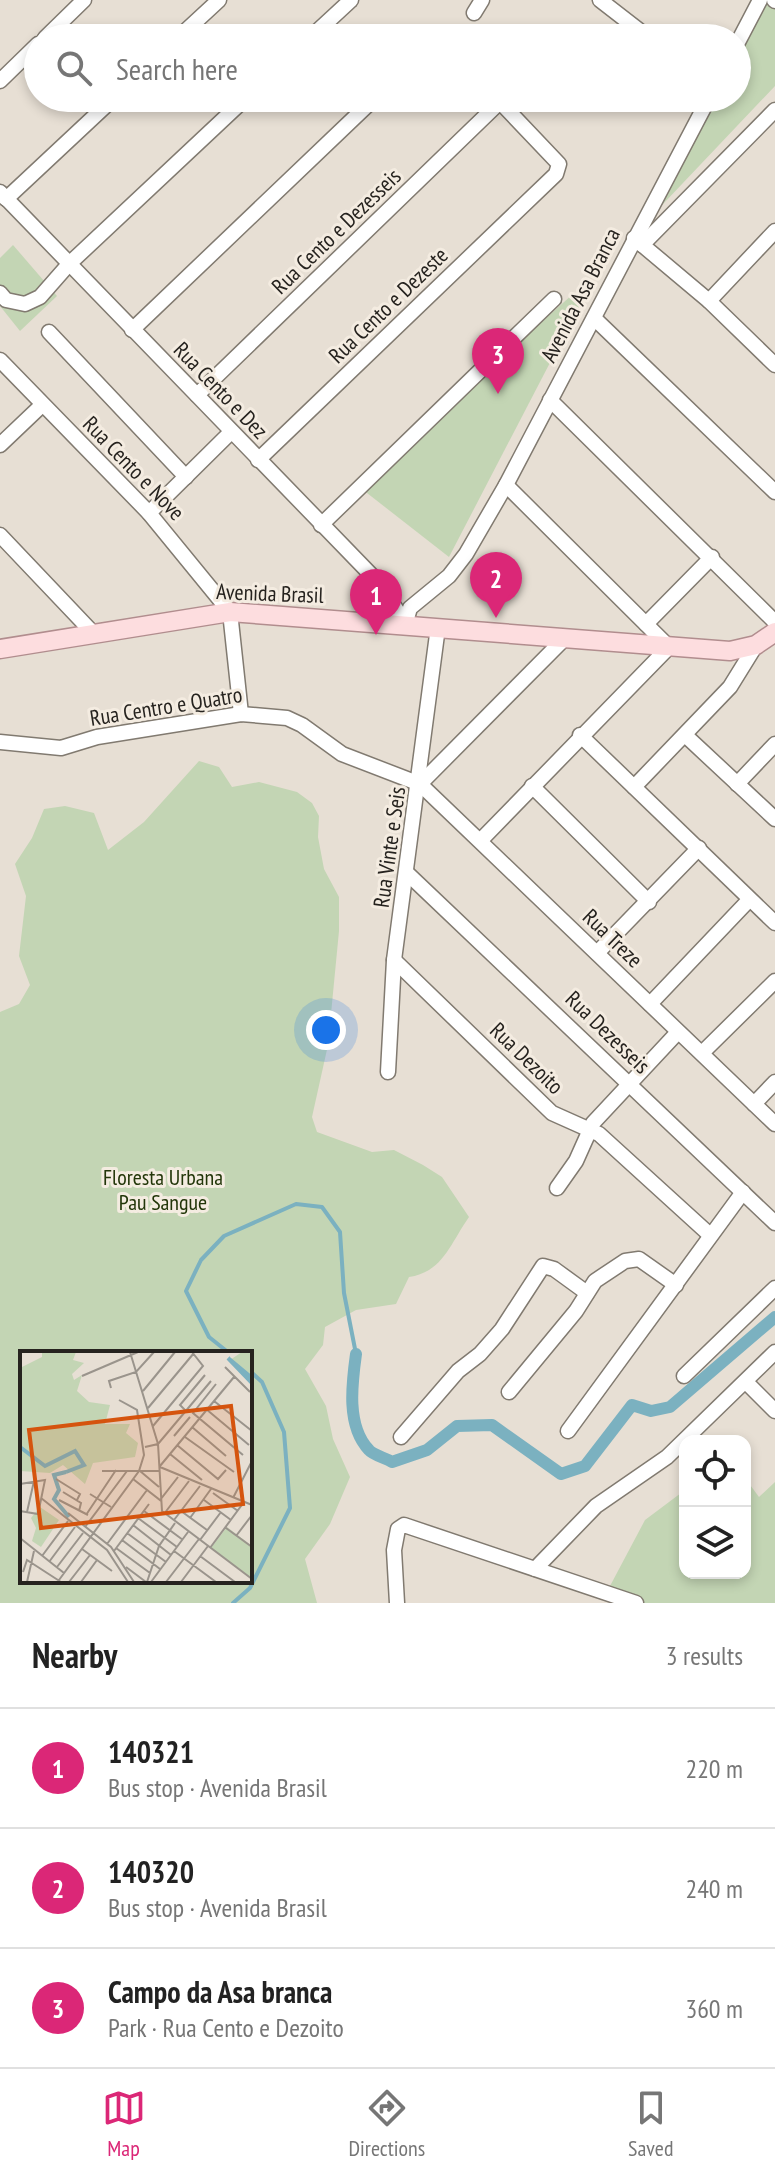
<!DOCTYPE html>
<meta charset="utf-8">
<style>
body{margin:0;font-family:"PT Sans Narrow",sans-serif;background:#f6f6f6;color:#222}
.controls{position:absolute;right:24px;bottom:24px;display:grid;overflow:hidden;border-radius:16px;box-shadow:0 4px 12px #0003}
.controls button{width:72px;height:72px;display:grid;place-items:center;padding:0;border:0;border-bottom:2px solid #e0e0e0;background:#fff;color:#222;font:40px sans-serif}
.you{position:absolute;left:326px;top:1030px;width:28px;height:28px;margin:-20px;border:6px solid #fff;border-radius:50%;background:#1a73e8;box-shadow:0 0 0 12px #1a73e833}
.badge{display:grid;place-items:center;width:52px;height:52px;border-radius:50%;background:#db2777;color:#fff;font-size:26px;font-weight:700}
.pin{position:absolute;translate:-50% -66px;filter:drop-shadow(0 2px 4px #0008)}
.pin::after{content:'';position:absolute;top:42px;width:28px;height:24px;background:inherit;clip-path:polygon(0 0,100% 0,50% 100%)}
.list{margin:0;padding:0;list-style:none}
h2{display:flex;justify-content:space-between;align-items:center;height:104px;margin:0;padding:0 32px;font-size:34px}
h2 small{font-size:26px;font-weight:400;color:#767676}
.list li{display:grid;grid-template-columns:52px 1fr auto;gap:24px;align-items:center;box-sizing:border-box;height:120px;padding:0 32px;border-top:2px solid #e0e0e0}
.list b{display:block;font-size:30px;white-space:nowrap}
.list p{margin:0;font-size:26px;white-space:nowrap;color:#767676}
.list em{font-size:26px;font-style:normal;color:#767676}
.icon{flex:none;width:44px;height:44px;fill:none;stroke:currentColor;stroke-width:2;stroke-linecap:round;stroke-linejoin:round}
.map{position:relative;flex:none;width:775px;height:1603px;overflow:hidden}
.search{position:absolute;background:#fff;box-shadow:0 4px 12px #0003;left:24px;right:24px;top:24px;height:88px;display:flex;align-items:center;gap:20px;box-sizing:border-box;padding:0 28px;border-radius:44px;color:#767676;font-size:30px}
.sheet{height:464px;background:#fff}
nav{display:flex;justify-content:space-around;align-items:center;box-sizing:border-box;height:112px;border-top:2px solid #e0e0e0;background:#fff;font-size:22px;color:#767676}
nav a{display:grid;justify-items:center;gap:4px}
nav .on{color:#db2777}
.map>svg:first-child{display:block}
.green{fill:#c3d5b4;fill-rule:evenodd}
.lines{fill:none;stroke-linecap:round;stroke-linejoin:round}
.stream{stroke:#7bb1c0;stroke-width:4}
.canal{stroke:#7bb1c0;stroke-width:12}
.minor-casing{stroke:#817a70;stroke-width:17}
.major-casing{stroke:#b18d8e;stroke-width:21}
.minor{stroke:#fff;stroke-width:14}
.major{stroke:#fddddf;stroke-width:18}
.labels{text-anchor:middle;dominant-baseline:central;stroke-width:6;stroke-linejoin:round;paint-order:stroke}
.street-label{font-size:22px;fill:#26231f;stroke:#f4ece1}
.park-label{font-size:22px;fill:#223609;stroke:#f4ece1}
.inset-river{fill:none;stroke:#7bb1c0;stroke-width:4}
.inset-road{fill:none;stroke:#9a948c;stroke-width:2}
.view{fill:#d5540e;fill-opacity:0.15;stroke:#d5540e;stroke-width:4}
.inset-edge{fill:none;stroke:#26231f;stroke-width:4}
</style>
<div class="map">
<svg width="775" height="1603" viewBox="0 0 775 1603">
<rect width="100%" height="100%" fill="#e7dfd4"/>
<g class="green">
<path d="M765 0 775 9V86L646 222 709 98H737V42Z"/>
<path d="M13 245 57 296 20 331 0 306V258Z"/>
<path d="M573 294 581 303 449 557 358 486Z"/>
<path d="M199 761 219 767 232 787 259 782 297 792 312 803 319 816 318 837 324 869 339 897V931L328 1045 312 1117 317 1132 372 1152 394 1150 423 1165 442 1177 469 1217C450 1244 443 1272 409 1277L396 1304 356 1310 325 1327 323 1345 305 1369 326 1406 333 1439 350 1477 330 1524 305 1559 317 1603H0V1012L19 1004 30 985 19 956 26 896 15 864 32 838 44 809 65 806 94 813 108 850 144 822ZM22 1353H250V1581H22Z"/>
<path d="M745 1478 759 1497 775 1482V1603H640L610 1586 645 1520 685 1490V1573H745Z"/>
</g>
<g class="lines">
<g class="stream">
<path d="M229 1353 209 1337 186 1291 201 1260 224 1236 296 1204 322 1207 340 1232 344 1293 356 1354"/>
<path d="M233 1603 250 1588 290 1508 284 1432 262 1382 250 1371"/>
</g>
<path class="canal" d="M356 1354C352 1383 346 1426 369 1450 373 1455 386 1458 392 1462L427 1450 457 1426 492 1425 561 1474 585 1466 632 1405 651 1411 670 1407 775 1317"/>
<defs>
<g id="minor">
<path d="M600 0 649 38"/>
<path d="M774 0 775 1"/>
<path d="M474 13 482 0"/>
<path d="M45 38 84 0"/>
<path d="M178 38 219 0"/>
<path d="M310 38 351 0"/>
<path d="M737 44 760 0"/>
<path d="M0 81 38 44"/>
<path d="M0 192 380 584 400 615V625"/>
<path d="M6 199 114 98"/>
<path d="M634 238 709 301 775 365"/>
<path d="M642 245 775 110"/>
<path d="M0 293 6 300 25 304 40 297 69 264 246 98"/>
<path d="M709 301 775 231"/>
<path d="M594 318 775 492"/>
<path d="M132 330 375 98"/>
<path d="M49 332 186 477"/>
<path d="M0 360 149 513 230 612 241 714"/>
<path d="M197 395 504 98"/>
<path d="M550 400 775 622"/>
<path d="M0 445 42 405"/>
<path d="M258 460 556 174 559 164 501 103"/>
<path d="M149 513 231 432"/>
<path d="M321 525 554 299"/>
<path d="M0 535 94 634"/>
<path d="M646 624 712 557"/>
<path d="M405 625 410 608 449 576 466 554 506 485 709 98"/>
<path d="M580 735 775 923"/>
<path d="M685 735 775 819"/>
<path d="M0 742 61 748 97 737 241 714 287 718 302 725 342 754 420 784 775 1124"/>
<path d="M420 784 565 638"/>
<path d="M737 784 775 744"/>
<path d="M532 786 649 902"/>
<path d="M634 787 730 687 756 645"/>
<path d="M481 840 669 647 506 485"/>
<path d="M408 874 775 1223"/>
<path d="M597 953 699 848"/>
<path d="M394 960 552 1113 599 1134 710 1235"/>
<path d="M650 1004 749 900"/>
<path d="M702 1053 775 981"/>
<path d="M388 1072 394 960 438 627"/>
<path d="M754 1104 775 1082"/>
<path d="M557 1188 576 1161 593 1123 678 1032"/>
<path d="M684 1376 775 1288"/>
<path d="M746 1382 775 1411"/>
<path d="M509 1392 576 1311 595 1281 625 1261 639 1259 676 1285"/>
<path d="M568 1431 743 1192"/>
<path d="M401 1437 458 1371 480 1354 502 1329 543 1266 554 1269 587 1293"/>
<path d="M535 1569 596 1506 667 1457 775 1352"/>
<path d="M397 1603 394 1550 398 1529 404 1525 636 1603"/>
</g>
<path id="major" d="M0 649 230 612 730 651 756 645 775 632"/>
</defs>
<use href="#minor" class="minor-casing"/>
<use href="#major" class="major-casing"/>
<use href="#minor" class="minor"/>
<use href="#major" class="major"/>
</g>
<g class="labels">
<g class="street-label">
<text transform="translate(336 231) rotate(-44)">Rua Cento e Dezesseis</text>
<text transform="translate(580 295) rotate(-63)">Avenida Asa Branca</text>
<text transform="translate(388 305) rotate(-44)">Rua Cento e Dezeste</text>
<text transform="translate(221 390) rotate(46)">Rua Cento e Dez</text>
<text transform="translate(134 468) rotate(46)">Rua Cento e Nove</text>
<text transform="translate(270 593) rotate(2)">Avenida Brasil</text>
<text transform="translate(166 706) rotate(-9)">Rua Centro e Quatro</text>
<text transform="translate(389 847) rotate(-82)">Rua Vinte e Seis</text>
<text transform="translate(613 938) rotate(44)">Rua Treze</text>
<text transform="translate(608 1032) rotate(44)">Rua Dezesseis</text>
<text transform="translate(527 1058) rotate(44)">Rua Dezoito</text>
</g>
<g class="park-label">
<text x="163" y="1177">Floresta Urbana<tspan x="163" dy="25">Pau Sangue</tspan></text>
</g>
</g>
<g transform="translate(20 1351)">
<rect width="232" height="232" fill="#e7dfd4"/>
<path d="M22 1H56L53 9 64 12 52 23 54 29 62 24 57 40 69 51 90 54 85 73H110L106 82 118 92 115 106 73 112 65 133 43 114 30 122 0 120V17L22 6ZM222 1H232V27L210 9ZM20 156 39 169 21 196 12 190 16 177 11 167ZM207 176 232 195V228L191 197Z" fill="#c3d5b4"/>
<path class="inset-river" d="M232 27 208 7 232 32M0 96 25 115 55 100 64 114 46 121M46 121 34 124 39 139 34 148 49 166"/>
<path class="inset-road" d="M110 1 138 93 142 160 232 228M205 16 230 41M62 25 118 1M196 33 173 62 223 104M91 37 89 30 116 21 134 1M123 40 155 1M194 50 232 80M128 57 174 2M186 58 229 94M166 60 160 54 185 24M133 75 183 15 172 1M172 76 206 105M154 85 170 66M165 86 214 121M157 94 198 128 206 119M125 96 138 93 191 30M150 103 182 129M140 115 214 26M140 116 232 154M82 120H139M120 120 139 136M36 128 60 143 57 149M113 128 140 149 158 126M0 133 25 129 18 163 0 160M43 141 61 152 59 160M193 142 218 160M70 143 91 156M21 147 87 199 108 231M213 147 232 110M39 149 68 164M184 149 211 169M124 160 163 189M161 160 187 179M7 161 14 130M48 162 91 196 114 231M144 163 169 130M66 164 96 119M118 167 157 196M170 167 191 138M154 169 180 135M113 174 151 204M65 176 107 120M206 177 232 196M107 182 146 211M216 185 232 164M0 187 44 222M102 189 140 218M180 189 201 161M87 193 127 139M96 197 130 222M190 197 224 151M62 198 92 220M94 200 129 153M154 200 196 231M22 205 48 170M180 205 215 231M29 211 55 176M37 216 63 182M106 216 126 231M3 221 7 209 41 231M39 229 119 120 124 104 117 59 99 49M7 231 14 200M49 231 70 204M61 231 77 209M127 231 139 195 155 172M131 231 168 181M146 231 179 188M161 231 188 195"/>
<path class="view" d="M211 55 223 153 21 177 9 79Z"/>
<rect width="232" height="232" class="inset-edge"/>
</g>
</svg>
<div class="controls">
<button><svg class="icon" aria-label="locate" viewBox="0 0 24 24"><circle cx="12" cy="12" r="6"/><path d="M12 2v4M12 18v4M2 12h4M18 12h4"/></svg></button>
<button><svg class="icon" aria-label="layers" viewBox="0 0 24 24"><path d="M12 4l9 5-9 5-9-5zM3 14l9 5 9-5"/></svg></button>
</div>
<div class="you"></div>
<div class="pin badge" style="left:376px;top:635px">1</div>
<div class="pin badge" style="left:496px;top:618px">2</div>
<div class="pin badge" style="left:498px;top:394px">3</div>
<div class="search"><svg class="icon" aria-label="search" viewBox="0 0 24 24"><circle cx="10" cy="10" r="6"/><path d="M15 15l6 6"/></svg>Search here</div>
</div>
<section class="sheet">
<h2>Nearby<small>3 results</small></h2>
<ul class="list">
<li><span class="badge">1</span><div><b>140321</b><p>Bus stop · Avenida Brasil</p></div><em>220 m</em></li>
<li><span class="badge">2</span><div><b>140320</b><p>Bus stop · Avenida Brasil</p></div><em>240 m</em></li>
<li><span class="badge">3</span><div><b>Campo da Asa branca</b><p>Park · Rua Cento e Dezoito</p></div><em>360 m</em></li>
</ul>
</section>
<nav>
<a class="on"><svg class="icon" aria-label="map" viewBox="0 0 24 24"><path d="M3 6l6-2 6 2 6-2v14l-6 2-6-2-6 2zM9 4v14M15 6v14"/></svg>Map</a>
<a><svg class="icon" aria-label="directions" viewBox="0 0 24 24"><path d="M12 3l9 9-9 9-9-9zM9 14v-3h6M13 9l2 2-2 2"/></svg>Directions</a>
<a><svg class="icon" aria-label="saved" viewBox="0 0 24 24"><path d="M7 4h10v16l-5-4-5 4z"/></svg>Saved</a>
</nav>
